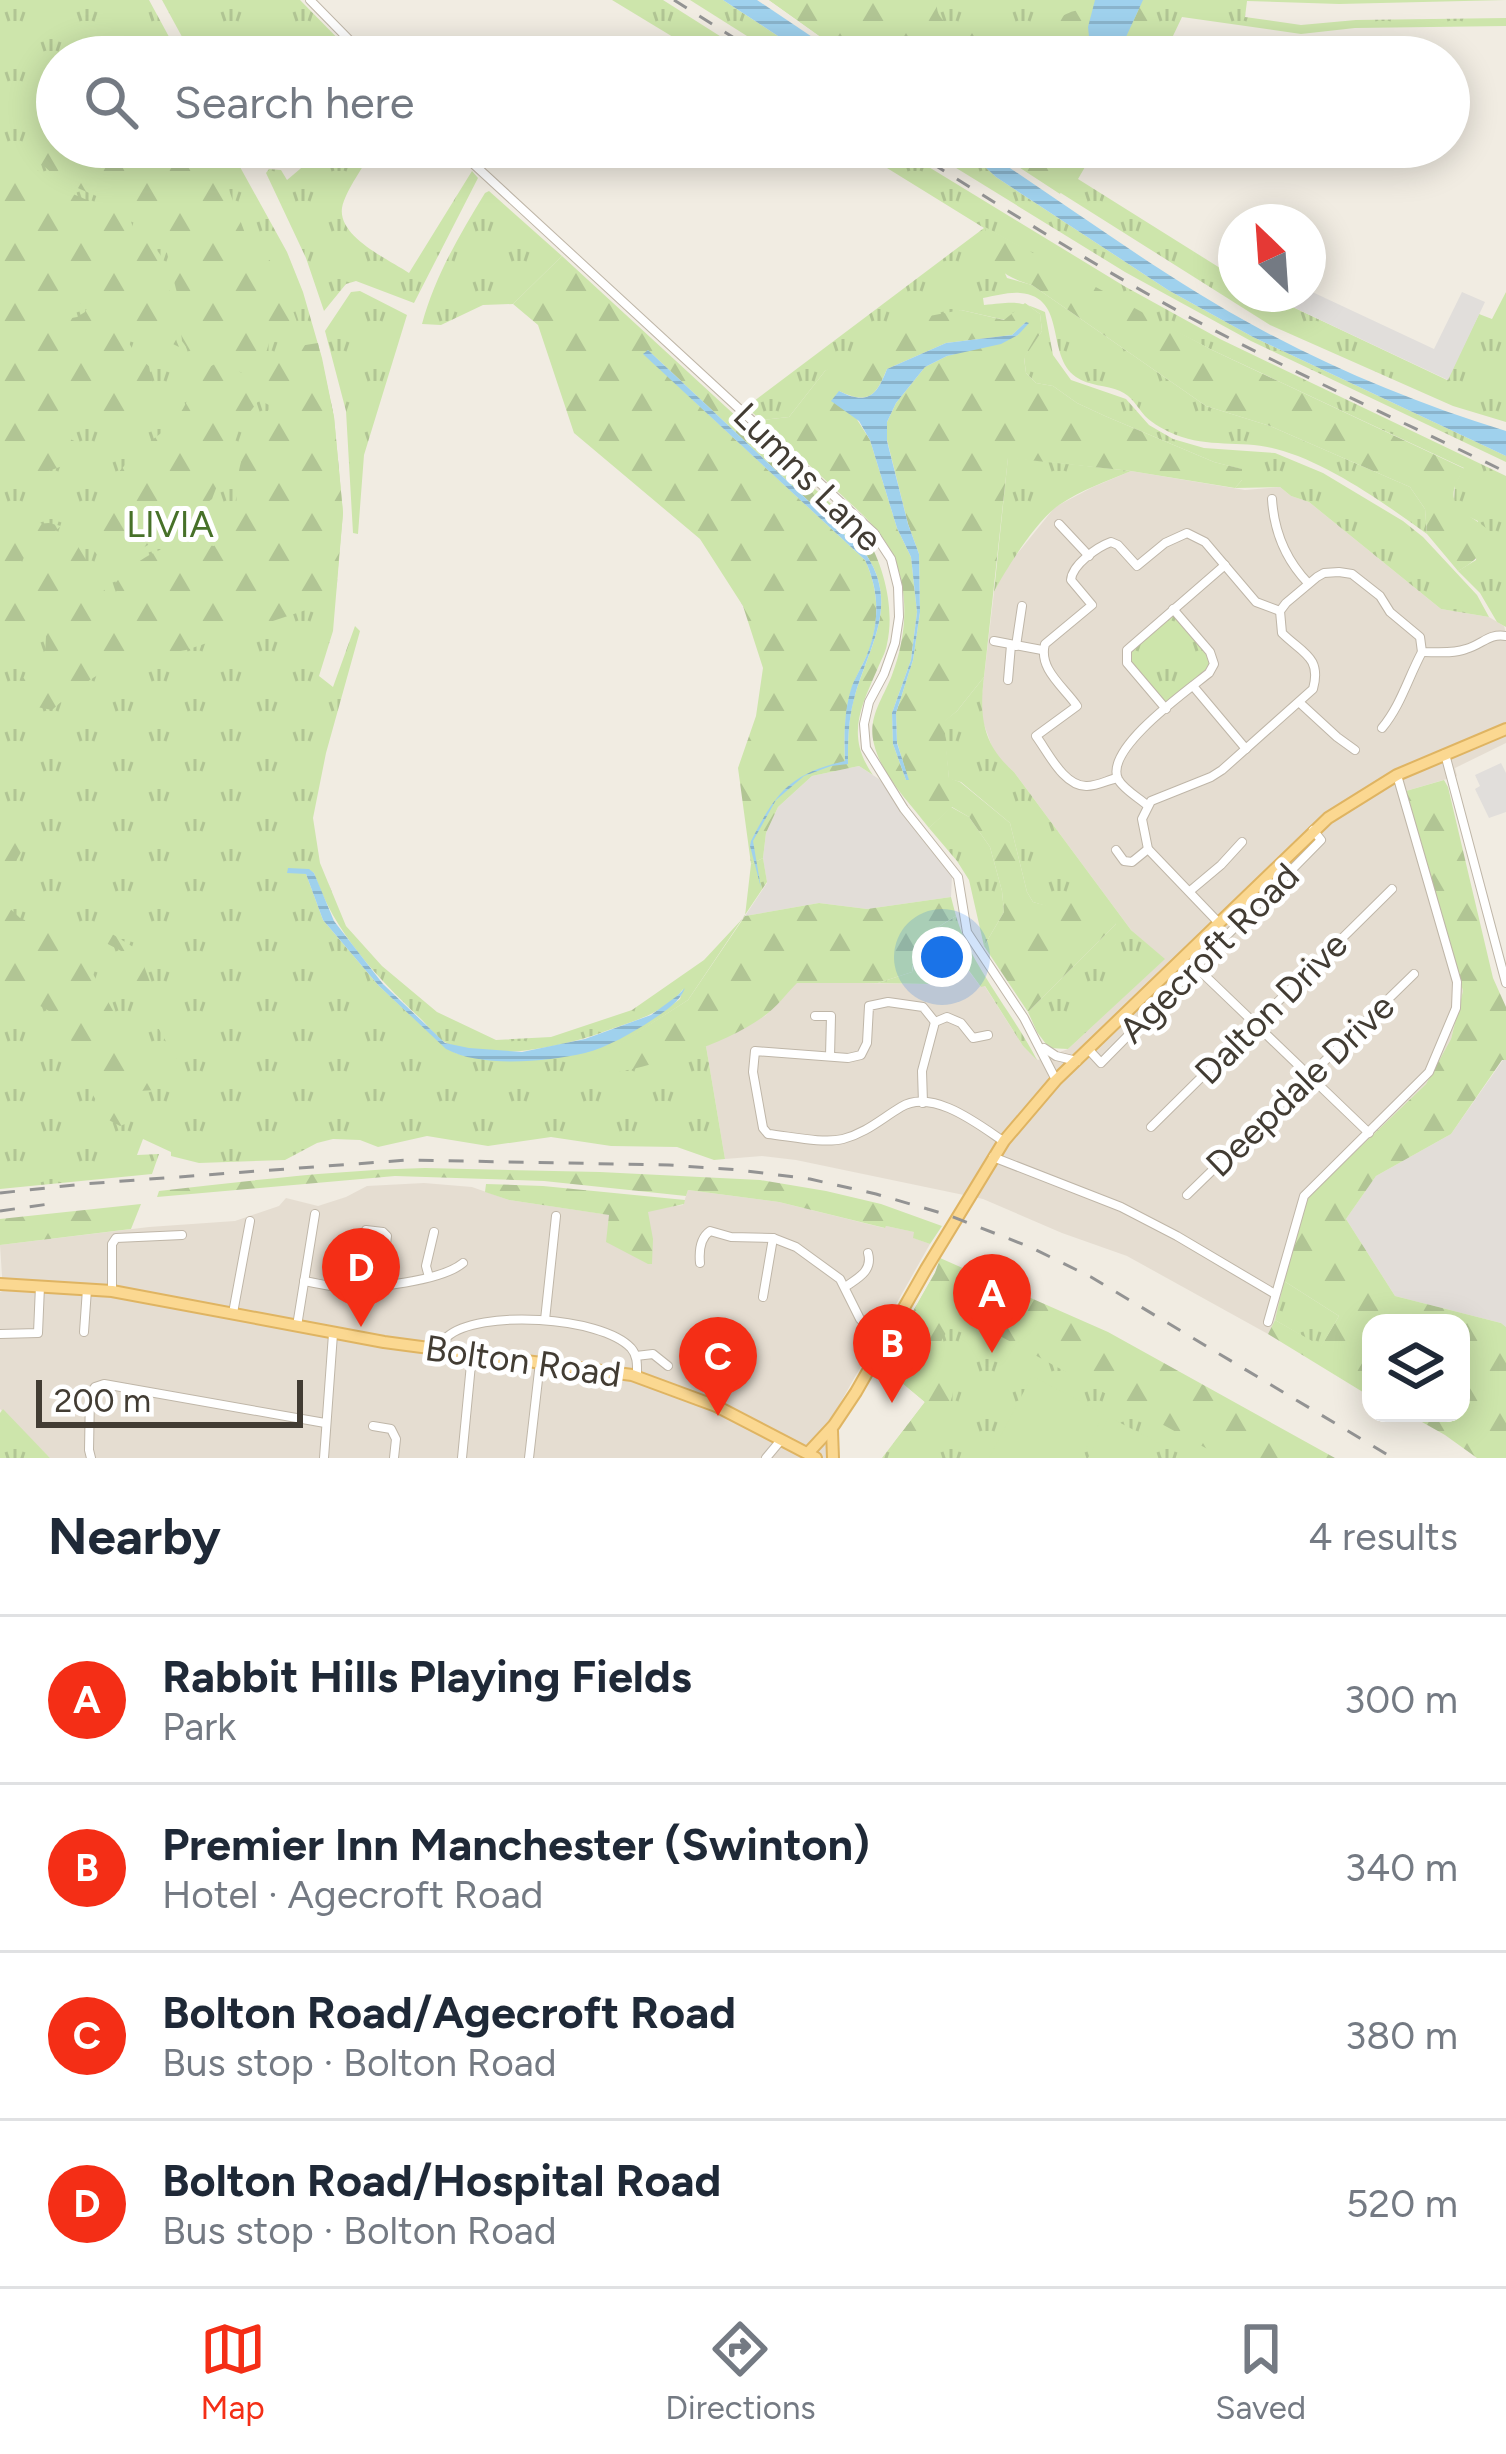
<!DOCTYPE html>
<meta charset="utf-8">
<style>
body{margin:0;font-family:Figtree,sans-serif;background:#f6f6f7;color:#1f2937}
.controls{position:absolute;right:36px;bottom:36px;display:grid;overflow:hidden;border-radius:24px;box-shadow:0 6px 30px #0003}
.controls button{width:108px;height:108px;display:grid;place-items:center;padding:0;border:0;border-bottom:3px solid #e0e1e3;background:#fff;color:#1f2937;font:60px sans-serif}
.compass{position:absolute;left:1218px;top:204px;width:108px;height:108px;border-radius:50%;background:#fff;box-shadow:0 6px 30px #0003;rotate:335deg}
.scale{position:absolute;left:36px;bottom:30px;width:267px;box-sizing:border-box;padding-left:12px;border:6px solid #423c33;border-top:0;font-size:33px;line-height:42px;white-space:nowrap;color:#423c33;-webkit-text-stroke:9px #fff;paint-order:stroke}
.you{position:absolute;left:942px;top:957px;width:42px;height:42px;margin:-30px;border:9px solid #fff;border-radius:50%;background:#1a73e8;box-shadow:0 0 0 18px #1a73e833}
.badge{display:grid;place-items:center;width:78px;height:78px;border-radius:50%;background:#f42e16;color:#fff;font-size:39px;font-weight:700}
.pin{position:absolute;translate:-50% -99px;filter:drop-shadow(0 3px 6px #0008)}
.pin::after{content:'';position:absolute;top:63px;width:42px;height:36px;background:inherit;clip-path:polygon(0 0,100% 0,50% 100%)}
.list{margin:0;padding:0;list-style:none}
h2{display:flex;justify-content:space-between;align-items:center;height:156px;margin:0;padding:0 48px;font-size:51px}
h2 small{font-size:39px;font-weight:400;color:#747a83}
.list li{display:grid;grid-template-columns:78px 1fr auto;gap:36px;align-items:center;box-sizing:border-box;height:168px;padding:0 48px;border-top:3px solid #e0e1e3}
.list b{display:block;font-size:45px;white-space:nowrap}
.list p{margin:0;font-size:39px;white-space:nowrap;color:#747a83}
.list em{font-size:39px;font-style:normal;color:#747a83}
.icon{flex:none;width:66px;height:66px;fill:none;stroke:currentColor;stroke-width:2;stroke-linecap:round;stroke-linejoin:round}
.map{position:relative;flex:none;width:1506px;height:1458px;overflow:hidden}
.search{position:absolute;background:#fff;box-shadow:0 6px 30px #0003;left:36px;right:36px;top:36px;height:132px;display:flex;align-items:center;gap:30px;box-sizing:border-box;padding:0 42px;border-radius:66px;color:#747a83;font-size:45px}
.sheet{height:828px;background:#fff}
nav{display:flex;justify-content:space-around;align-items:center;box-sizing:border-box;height:168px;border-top:3px solid #e0e1e3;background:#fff;font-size:33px;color:#747a83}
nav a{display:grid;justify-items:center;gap:6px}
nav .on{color:#f42e16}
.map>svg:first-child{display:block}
.residential{fill:#e5ddd1}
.industrial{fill:#e2ddd8}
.grass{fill:url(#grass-tufts);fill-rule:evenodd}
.forest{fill:url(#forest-firs);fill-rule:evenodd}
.pitch{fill:#cde5ab}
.parking{fill:#e1dedb}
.water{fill:url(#water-rules)}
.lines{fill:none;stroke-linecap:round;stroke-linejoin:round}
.street-casing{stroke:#bfb6a8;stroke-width:10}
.primary-casing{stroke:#dfb462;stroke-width:14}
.street{stroke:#fff;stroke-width:8}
.primary{stroke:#fbd891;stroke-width:10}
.rail{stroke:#939393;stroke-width:3;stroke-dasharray:15 15;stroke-linecap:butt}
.labels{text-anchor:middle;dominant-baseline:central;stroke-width:10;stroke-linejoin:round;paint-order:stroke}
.street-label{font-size:36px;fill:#423c33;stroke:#fff}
.park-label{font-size:36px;fill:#477129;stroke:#fff}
</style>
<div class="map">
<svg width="1506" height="1458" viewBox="0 0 1506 1458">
<defs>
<pattern id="grass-tufts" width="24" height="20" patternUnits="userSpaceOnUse" patternTransform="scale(3)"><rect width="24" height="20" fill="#cde5ab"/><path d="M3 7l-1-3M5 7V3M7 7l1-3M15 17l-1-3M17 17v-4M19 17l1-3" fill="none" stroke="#b1c594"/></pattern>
<pattern id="forest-firs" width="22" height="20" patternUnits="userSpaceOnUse" patternTransform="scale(3)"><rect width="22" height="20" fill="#cde5ab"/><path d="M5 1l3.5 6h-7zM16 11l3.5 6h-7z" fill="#b1c594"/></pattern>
<pattern id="water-rules" width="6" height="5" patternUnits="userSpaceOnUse" patternTransform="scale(3)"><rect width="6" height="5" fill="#9fd1ed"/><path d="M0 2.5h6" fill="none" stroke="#8ab4cc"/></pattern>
</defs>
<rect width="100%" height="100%" fill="#f1ece2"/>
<g class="residential">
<path d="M1131 471 1245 490 1280 487 1291 496 1309 502 1441 609 1489 617 1504 626 1506 633V743L1455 768 1457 776 1406 791 1463 991 1451 1039 1426 1084 1306 1199 1275 1320 1268 1334 1127 1256 1062 1233 983 1199 796 1160 762 1156 725 1159 706 1046 765 1016 797 982 928 984 930 962 955 953 980 986 984 985 1023 1046 1038 1060 1068 1049 1164 959 1131 930 1014 772 995 755 982 719 981 703 994 592 1008 565 1055 507 1093 487Z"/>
<path d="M424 1183 472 1187 509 1200 610 1215 683 1205 688 1190 779 1202 884 1228 886 1226 915 1232 914 1238 930 1244 821 1437 835 1458H50L0 1409V1292L3 1291 0 1245 149 1227 235 1221 279 1206 286 1198 318 1206 346 1197 367 1186Z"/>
</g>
<g class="industrial">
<path d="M859 766 879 779 952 876 951 897 867 909 819 903 745 916 767 883 763 858 766 833 778 807 812 776Z"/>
<path d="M1503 1060H1506V1327L1501 1323 1395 1296 1346 1219 1376 1176 1451 1134Z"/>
</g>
<g class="grass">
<path d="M0 0H149L180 57H57V147H229L287 252 303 292 322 358 334 417 343 513 333 631 319 676 333 687 355 626 360 631 326 753 313 818 320 863 346 926 382 966 437 1012 496 1040 551 1037 632 1010 704 960 745 916 751 864 763 858 767 882 688 1000 597 1059 688 1051 706 1046 725 1159 714 1160 677 1147 611 1146 551 1137 488 1146 427 1136 378 1147 360 1140 333 1139 317 1143 285 1160 199 1163 171 1156V1152L143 1139 137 1155 159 1154 152 1174 0 1189ZM288 869H308L314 873C335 934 376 976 422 1020 430 1028 438 1040 449 1044 489 1062 563 1047 603 1032 630 1022 665 1014 683 989L680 999C620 1044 568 1065 492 1059 475 1058 461 1057 446 1048L379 986 323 920 306 874Z"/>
<path d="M162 0H300L356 57H193Z"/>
<path d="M612 0H663L753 57H706Z"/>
<path d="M690 0H723L810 57H780Z"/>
<path d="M769 0H1506L1339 4 1247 1 1245 17 1301 25 1356 20 1506 18V26L1355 28 1301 34 1182 17 1163 57H849Z"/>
<path d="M326 147H375C366 163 345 191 342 208 338 237 388 259 409 273L472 171 478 178 414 303 356 281 346 284 324 311 306 258 266 173 269 169 281 170 287 180Z"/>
<path d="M853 147H896L1124 286 1220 339 1506 476V627L1497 622 1480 593 1458 571 1476 560 1478 521 1463 514 1454 503 1455 484 1464 468 1212 350 1116 300 986 228 1007 278 1032 285 1206 406 1270 426 1410 487 1425 509 1427 534C1384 503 1327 462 1276 449 1243 440 1209 448 1176 435 1166 431 1153 424 1145 416 1137 407 1132 396 1120 391 1106 385 1089 386 1076 377 1045 355 1068 297 1020 293 1008 292 995 296 983 298L984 305C1013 302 1018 300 1045 312L1053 355 1071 380 1126 399 1149 425 1173 439 1204 448 1275 453 1323 473 1403 521 1423 537 1477 595 1489 617 1441 609 1309 502 1291 496 1280 487 1235 488 1242 480 1241 469 1214 462 1105 416 1077 403 1053 386 1036 383 1026 373 1024 357 1042 331 1040 314 1026 304 1005 320 961 310 825 371 789 417 761 420 746 407 984 228Z"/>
<path d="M922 147H949L979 167 984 166 996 177 1168 290 1253 337 1506 456V462L1251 341 1125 272Z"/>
<path d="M988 147H1121L1113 164 1103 156 1096 166 1089 160 1078 179 1236 278V294H1265L1447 380 1479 314 1492 319 1506 292V422L1453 406 1270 325Z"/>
<path d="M489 191 562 256 513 304 483 305 441 325 422 324C435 276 459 236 485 193Z"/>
<path d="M360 291 407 315 364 455 358 534 353 533 346 411 325 331 351 292Z"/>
<path d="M1008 457 1131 471C1107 481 1081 490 1059 505 1037 520 1007 567 994 592Z"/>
<path d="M1173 611 1210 656 1213 665 1166 707 1128 661 1129 650Z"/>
<path d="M984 677C979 717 983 745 1014 772L1131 930 1165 959 1068 1049 1049 1048 1037 1032 1028 1012 1116 924 1066 906H1046L1033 902 1027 892 1010 823 961 782 949 779 943 722 957 711Z"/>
<path d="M951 807 969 817 990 847 1002 891 1004 912 984 946 969 880 957 861 929 828Z"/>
<path d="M956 916C969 962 1014 1015 1037 1060L1023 1046 985 986 981 987 956 953 930 962 929 984 878 983 912 972 921 938Z"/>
<path d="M937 1269 1286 1458H882L925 1402 882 1366Z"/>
<path d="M1284 1281 1339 1316 1321 1347 1275 1320Z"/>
<path d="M3 1409 50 1458H0V1413Z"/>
</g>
<g class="forest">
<path d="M769 0H937C934 24 956 29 976 28L1002 57H849Z"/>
<path d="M1143 0H1161L1135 57H1029L1046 39 1040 23C1064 21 1064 8 1093 9L1088 27 1120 50Z"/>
<path d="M67 147H213L246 236 278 269 302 336 269 343 266 353 246 360 228 351 194 358 182 341 177 293 167 253 140 231 135 215 129 210 59 180 44 166 27 156Z"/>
<path d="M988 147H1095L1078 178 1070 174 1060 194Z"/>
<path d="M0 152 37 170 73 194 130 218 134 231 113 245 81 303 57 313 0 349Z"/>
<path d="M985 227 1212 350 1465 469C1437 506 1466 511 1490 531 1485 552 1476 561 1458 571L1427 534 1425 509 1410 487 1270 426 1206 406 1032 285C995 274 991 264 985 227Z"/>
<path d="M138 236C145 242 157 248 161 256 176 284 166 319 179 347L125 320 123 322 158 341 161 346 153 349 131 339 129 343 136 355 149 366 155 398 151 411 139 420 110 424 70 407 51 417 52 424 68 438 83 445 85 454 79 460 32 477 11 460 0 464V359L28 345 55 321 77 317 85 312 118 249Z"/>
<path d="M562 256 866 536C884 566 895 609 887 644 886 652 880 662 877 670 860 709 846 736 873 775L859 766 812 776 778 807 766 833 763 858 751 864 738 768 756 716 763 668 743 606 700 539 574 433 538 325 513 304ZM648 350 867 556C899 605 869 647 855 695 848 718 848 740 848 763L845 764C844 739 844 712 852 688 856 676 863 664 868 653 880 621 879 590 865 560L694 401Z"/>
<path d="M1025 303 1040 314 1042 331 1024 358 1026 373 1036 383 1053 386 1077 403 1105 416 1214 462 1242 469V480L1235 488 1131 471 1008 458 984 677 957 711 944 722 949 778 960 782 1010 823 1027 892 1033 902C1057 909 1064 907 1084 893L1094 896 1116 924 1028 1012 984 946 1004 912 1002 891 990 847 969 817 952 807 929 828C910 803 881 775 874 744 867 717 883 699 892 675 906 638 910 596 894 558 882 529 857 510 835 489 810 466 786 443 761 420L789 417 825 371 869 340 903 321 961 310 1004 320ZM1026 322 1018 335 947 356 925 367 896 403 887 422V440L908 524 919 554 920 612 913 660 896 713 897 742 908 779 906 780 893 744 892 713 911 660 917 612 911 557 897 528 870 440 839 391C869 405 876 396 887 369L946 343 1012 335Z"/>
<path d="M318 343 334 417 343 513 336 590 312 608 186 650 165 654 152 647 114 585C128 566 159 545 183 544 193 543 204 545 214 546 247 519 231 501 240 466 245 444 260 425 271 406L259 400 240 425 212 499 159 539 106 568 83 534V516C99 497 115 475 133 456 146 442 165 433 177 418 196 393 190 370 224 361L243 374 259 370 281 349Z"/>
<path d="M49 523 61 526 0 578V543L35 524Z"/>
<path d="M68 530 140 649V655C101 671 83 682 52 710L27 705 16 688 29 670 45 656 46 636 30 622 0 630V587Z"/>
<path d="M1444 780 1448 787 1493 978 1506 1007V1060H1502L1451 1134 1376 1176 1346 1219 1395 1296 1501 1323 1506 1327V1458H1477L1445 1435 1406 1413H1461V1323H1371V1397L1268 1334 1275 1320 1321 1346 1339 1316 1284 1281 1306 1199 1426 1084 1451 1039 1463 991 1406 791Z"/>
<path d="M13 811 23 817 29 838 3 884 1 900 20 918 51 932H109L138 950 162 1014 182 1045 176 1059 156 1024 123 952 104 942 79 948 156 1090 139 1091 131 1103 130 1122 120 1126 107 1119 83 1078 81 1054 68 1036 63 1019 0 983V824Z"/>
<path d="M951 897 956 916C929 933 916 937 912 972L878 983H797C787 993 776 1008 763 1017 722 1046 651 1067 602 1075L597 1058 688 1000 745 916 819 903 867 909Z"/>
<path d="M425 1168 600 1172 760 1180 826 1191 881 1204 942 1226 930 1244 913 1238 914 1232 886 1226 885 1228 779 1202 688 1190 686 1196 544 1181 395 1176 157 1197 159 1191C248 1181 336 1170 425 1168Z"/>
<path d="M486 1184 543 1186 685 1200 684 1204 648 1212 653 1239 652 1264H648L606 1242 609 1215 509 1200 485 1192Z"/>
<path d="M141 1204 131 1229 0 1245V1219Z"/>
<path d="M940 1258 1108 1332 1335 1458H1224L976 1323C965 1322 958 1321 949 1330 926 1353 957 1368 953 1392 950 1413 929 1434 917 1451L893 1444 925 1402 882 1366 935 1273Z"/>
</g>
<g class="pitch">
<path d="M1032 1376 1104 1414 1081 1458H989Z"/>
<path d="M1109 1417 1157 1442 1149 1458H1088Z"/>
</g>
<g class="parking">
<path d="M1308 290 1434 349 1462 292 1485 302 1448 380 1265 294H1308Z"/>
<path d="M1501 763 1506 773V812L1489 818 1475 789 1480 786 1475 775Z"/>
</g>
<g class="water">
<path d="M723 0H757L842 57H810Z"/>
<path d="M1095 0H1143L1120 50 1100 53 1090 46 1088 27Z"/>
<path d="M949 147H977L997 164H1004C1088 220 1171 281 1260 329 1338 371 1421 405 1506 431V456L1253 337 1168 290 996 177 984 166 979 167Z"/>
<path d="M1026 322 1029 323 1018 335 1001 344 947 356 925 367 896 403 887 422V441L908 524 919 554 920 612 913 660 896 713 897 743 909 780H906L893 744 892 713 911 660 917 612 911 557 897 528 870 440 859 421 831 401 839 391C868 406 877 395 887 369L946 343 1012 335Z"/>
<path d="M648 350 867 556C900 607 867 649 854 699 848 721 848 741 848 764L831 766 804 776 776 800 753 841 761 888 750 846 751 841C776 792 790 774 845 761 844 736 844 710 852 686 857 674 864 663 868 652 880 620 879 590 865 560L643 354Z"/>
<path d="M288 868 309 869 314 873 334 921 383 984 445 1043 469 1048 522 1052 585 1039 651 1015 677 996 685 988C679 1003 665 1011 652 1020 632 1033 608 1047 585 1053 546 1062 481 1068 446 1049L379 986 323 920 306 874 287 873Z"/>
</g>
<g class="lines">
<defs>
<g id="street">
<path d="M310 0 366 57"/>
<path d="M455 147 874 533 891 559 898 587 899 617 895 643 884 674 869 702 864 724 866 748 904 809 958 877 967 932 1024 1018 1056 1080"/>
<path d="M1272 499C1274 531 1286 560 1308 583"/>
<path d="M1059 524 1089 556"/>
<path d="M994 641 1042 650"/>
<path d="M1016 646 1022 606"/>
<path d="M1008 680 1011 645"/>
<path d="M1193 686 1246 749"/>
<path d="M1300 703 1337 737 1355 750"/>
<path d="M1166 709 1127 663V650L1225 565"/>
<path d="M1382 728C1401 705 1408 678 1422 652"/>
<path d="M1445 754 1506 983"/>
<path d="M1117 778C1108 780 1097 786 1087 786 1064 787 1048 752 1036 736L1077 706C1064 687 1038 669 1045 644L1092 605 1071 580C1072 565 1097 547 1111 542L1118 545 1137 566 1165 543 1187 533 1205 542 1256 602 1280 611"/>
<path d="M1147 805C1139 798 1123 789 1118 779 1104 749 1188 690 1209 673L1214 664 1210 652 1173 609"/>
<path d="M1116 850 1124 861 1132 862 1148 849"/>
<path d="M1190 891 1221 865 1242 842"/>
<path d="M1218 922 1148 849 1142 819 1151 801 1211 777 1222 770 1313 689C1322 657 1302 653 1282 633L1280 611 1286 603 1317 577 1324 573 1339 572 1352 574 1380 596 1390 612 1420 637 1422 652C1436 652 1453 654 1466 649 1483 644 1489 633 1506 636"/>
<path d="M1197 968 1369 1133"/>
<path d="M815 1016H831L830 1056"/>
<path d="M935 1022 923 1007 888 1002 869 1006 867 1043 861 1055 848 1058 755 1051 753 1072 763 1128 768 1134C789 1136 823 1144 843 1139 866 1133 881 1119 901 1107 932 1088 978 1124 1003 1141"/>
<path d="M1044 1048 1056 1056 1077 1061"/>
<path d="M1089 1050 1101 1063 1321 840 1313 830"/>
<path d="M923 1103 922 1071 935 1022 947 1017 961 1023 973 1038 988 1035"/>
<path d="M1151 1127 1392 889"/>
<path d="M993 1157 1121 1207 1177 1236 1275 1294"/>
<path d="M1187 1195 1414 974"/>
<path d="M366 1230 383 1232 387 1236 381 1284"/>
<path d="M700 1263C699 1252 700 1238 710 1231L731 1237 773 1238 796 1247 840 1279 860 1319 885 1341"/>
<path d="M429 1277 426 1266 434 1232"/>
<path d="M304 1281C317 1283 330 1287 342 1287 372 1289 441 1281 463 1263"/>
<path d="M845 1287C858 1278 873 1271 868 1253"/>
<path d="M112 1291V1244L116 1238 182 1235"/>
<path d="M763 1297 773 1238"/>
<path d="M233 1313 250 1221"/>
<path d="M545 1320 556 1216"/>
<path d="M1268 1322 1304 1196 1429 1072 1456 1008 1457 982 1397 775"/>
<path d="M297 1326 315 1214"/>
<path d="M84 1332 87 1289"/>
<path d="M0 1334 38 1333 40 1286"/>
<path d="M444 1350 447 1337C478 1309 601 1316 631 1348 638 1356 637 1366 637 1376"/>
<path d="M636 1356 653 1354 668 1366"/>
<path d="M373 1426 391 1429 396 1439 394 1458"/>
<path d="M91 1458 89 1450 90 1394 95 1387 104 1384 325 1423"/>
<path d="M324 1458 333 1334"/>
<path d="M462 1458 472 1354"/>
<path d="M529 1458 540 1362"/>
<path d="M766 1458 781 1440"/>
</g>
<g id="primary">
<path d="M0 1284 112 1291 384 1342 632 1375 716 1406 816 1458"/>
<path d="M832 1431 833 1458"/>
<path d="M808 1453 834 1425 856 1392 926 1269 1004 1141 1056 1080 1328 818 1397 775 1506 729"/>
</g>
</defs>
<use href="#street" class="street-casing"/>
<use href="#primary" class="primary-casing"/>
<use href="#street" class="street"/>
<use href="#primary" class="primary"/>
<g class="rail">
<path d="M674 0 764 57"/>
<path d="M906 147C1000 206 1093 265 1191 318 1294 373 1401 421 1506 472"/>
<path d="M0 1193 83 1184 408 1160 669 1165 739 1170 810 1179 876 1194 948 1215 1030 1247 1091 1277 1393 1458"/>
<path d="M0 1211 56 1203"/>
</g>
</g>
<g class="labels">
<g class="street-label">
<text transform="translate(808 477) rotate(45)">Lumns Lane</text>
<text transform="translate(1209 953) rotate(-45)">Agecroft Road</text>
<text transform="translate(1271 1008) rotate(-45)">Dalton Drive</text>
<text transform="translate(1300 1085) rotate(-44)">Deepdale Drive</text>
<text transform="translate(523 1361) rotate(8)">Bolton Road</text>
</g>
<g class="park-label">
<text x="170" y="524">LIVIA</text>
</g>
</g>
</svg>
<div class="controls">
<button><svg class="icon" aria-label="layers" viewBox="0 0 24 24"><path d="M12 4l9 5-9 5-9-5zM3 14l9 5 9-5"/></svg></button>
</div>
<svg class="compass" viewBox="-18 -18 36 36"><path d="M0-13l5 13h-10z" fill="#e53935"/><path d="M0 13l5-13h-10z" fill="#747a83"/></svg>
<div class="scale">200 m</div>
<div class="you"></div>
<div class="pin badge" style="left:992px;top:1353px">A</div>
<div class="pin badge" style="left:892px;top:1403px">B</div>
<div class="pin badge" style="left:718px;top:1416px">C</div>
<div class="pin badge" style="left:361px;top:1327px">D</div>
<div class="search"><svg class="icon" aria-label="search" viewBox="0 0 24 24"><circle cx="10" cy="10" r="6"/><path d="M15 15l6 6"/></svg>Search here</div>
</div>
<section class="sheet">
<h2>Nearby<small>4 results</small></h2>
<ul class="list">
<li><span class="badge">A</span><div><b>Rabbit Hills Playing Fields</b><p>Park</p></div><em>300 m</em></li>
<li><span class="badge">B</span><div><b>Premier Inn Manchester (Swinton)</b><p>Hotel · Agecroft Road</p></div><em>340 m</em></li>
<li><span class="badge">C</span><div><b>Bolton Road/Agecroft Road</b><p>Bus stop · Bolton Road</p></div><em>380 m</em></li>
<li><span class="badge">D</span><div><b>Bolton Road/Hospital Road</b><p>Bus stop · Bolton Road</p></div><em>520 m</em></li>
</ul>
</section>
<nav>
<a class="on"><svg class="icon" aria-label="map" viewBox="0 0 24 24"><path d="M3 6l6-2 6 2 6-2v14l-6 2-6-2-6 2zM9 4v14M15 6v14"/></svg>Map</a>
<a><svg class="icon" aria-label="directions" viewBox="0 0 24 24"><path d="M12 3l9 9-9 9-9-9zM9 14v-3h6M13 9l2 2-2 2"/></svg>Directions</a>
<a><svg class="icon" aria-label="saved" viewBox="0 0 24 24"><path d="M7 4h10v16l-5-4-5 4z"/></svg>Saved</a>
</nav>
